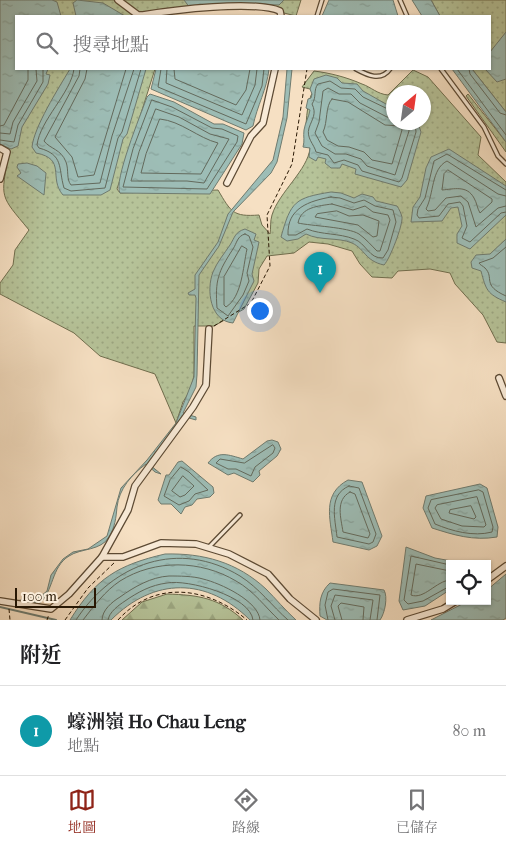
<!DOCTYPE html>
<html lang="zh-TW">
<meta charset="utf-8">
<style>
body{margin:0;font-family:"IM FELL French Canon","Noto Serif TC",serif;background:#f6f6f6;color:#202124}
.controls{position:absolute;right:15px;bottom:15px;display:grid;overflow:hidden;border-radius:0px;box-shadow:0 1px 4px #0004}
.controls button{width:45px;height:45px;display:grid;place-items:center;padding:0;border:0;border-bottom:1px solid #e0e0e0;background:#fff;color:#202124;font:25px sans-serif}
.compass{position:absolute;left:386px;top:85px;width:45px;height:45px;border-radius:50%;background:#fff;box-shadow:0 1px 4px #0004;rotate:29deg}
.scale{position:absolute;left:15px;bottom:12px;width:81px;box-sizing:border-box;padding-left:5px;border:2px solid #291804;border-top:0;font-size:14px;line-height:18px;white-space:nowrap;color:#291804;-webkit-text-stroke:4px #f9ebd8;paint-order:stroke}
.you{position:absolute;left:259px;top:310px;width:18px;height:18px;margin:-12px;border:4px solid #fff;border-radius:50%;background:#1a73e8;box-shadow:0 0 0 8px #1a73e833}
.badge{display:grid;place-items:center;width:32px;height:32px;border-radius:50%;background:#8f2418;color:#fff;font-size:16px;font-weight:700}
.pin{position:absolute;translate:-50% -41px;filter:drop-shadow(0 1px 2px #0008)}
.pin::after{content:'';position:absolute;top:26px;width:18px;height:15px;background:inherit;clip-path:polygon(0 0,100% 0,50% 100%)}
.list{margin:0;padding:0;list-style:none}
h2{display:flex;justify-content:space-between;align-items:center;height:65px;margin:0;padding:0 20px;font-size:21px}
h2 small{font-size:16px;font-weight:400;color:#757577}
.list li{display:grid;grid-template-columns:32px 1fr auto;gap:15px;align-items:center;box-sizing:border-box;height:90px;padding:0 20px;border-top:1px solid #e0e0e0}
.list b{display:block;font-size:19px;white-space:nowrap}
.list p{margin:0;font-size:16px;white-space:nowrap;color:#757577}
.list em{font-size:16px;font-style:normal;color:#757577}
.icon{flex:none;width:28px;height:28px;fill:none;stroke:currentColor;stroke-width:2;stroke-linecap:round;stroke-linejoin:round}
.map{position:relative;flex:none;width:506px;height:620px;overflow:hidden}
.search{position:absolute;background:#fff;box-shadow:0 1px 4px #0004;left:15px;right:15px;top:15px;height:55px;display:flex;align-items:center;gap:12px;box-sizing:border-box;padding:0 18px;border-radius:0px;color:#757577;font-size:19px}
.sheet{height:155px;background:#fff}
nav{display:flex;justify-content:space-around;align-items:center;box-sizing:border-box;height:70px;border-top:1px solid #e0e0e0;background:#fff;font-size:14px;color:#757577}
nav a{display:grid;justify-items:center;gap:2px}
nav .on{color:#8f2418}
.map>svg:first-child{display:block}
.grass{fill:url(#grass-dots);stroke:#706e4e;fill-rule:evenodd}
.forest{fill:url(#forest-firs);stroke:#706e4e}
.water{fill:url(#water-ripples);stroke:#6f7b6f}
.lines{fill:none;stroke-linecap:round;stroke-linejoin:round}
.shore{stroke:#636a5d;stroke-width:1}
.stream{stroke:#6f7b6f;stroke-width:2}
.lane-casing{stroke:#5c4a34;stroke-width:5.5}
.street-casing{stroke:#5c4a34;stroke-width:8}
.path{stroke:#291804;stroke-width:1;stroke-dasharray:4 2.5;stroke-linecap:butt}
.lane{stroke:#f9ebd8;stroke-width:3}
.street{stroke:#f9ebd8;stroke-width:5.5}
</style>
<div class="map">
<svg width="506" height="620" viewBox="0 0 506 620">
<defs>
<pattern id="grass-dots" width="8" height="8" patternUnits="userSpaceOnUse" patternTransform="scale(1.25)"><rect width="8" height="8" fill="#b6c399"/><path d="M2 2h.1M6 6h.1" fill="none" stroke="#9ca782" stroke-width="1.8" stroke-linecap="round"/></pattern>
<pattern id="forest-firs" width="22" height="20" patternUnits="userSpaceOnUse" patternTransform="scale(1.25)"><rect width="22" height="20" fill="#b6c399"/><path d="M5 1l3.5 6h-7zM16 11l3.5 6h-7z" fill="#9ca782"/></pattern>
<pattern id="water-ripples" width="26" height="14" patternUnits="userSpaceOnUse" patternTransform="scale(1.25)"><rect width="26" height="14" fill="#9dbdb6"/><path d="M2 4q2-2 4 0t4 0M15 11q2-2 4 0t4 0" fill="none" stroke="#87a29b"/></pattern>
</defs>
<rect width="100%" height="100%" fill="#f6e0c3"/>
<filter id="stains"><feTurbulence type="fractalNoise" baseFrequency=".004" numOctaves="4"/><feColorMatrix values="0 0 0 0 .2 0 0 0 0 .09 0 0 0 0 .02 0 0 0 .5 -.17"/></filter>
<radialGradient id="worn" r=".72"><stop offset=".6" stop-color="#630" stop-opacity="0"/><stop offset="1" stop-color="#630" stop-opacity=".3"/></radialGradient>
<g class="grass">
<path d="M0 0H301L296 16 260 7 156 13 154 16H16V69H155L117 189 120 193 218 190C231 212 233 217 259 215L262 225 270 234C271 229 270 221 272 215 279 192 308 170 310 148L304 144C307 128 305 102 314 90L302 87 314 71C330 73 346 77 362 84 371 87 377 94 388 95L413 70 428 77 481 137 478 155 506 182V343L497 342 483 315 455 284 450 273 430 269 398 271 392 278 372 277 360 264 352 251 328 244 309 242 294 253 267 256 259 269 258 283 244 309 214 326H194V375L191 389 183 402 176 423 155 374 100 356 74 333 0 294V283L13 265 15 250 29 230C0 195 0 199 9 154L0 148ZM394 92H424V122H394Z"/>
<path d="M431 0H506V112L472 69H490V16H440Z"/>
<path d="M468 94 506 142V152L466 96Z"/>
</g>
<path class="forest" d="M167 594C199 595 219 598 243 620H122L142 602Z"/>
<g class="water">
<path d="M0 0H52L57 2 61 16H16V69H48L46 74 50 75 48 84 22 127 18 146 11 149 0 144Z"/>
<path d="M77 0 103 3 125 16H76L73 3Z"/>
<path d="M184 0H284L279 5 255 4 190 8Z"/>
<path d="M329 0H393L398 16H322Z"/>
<path d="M412 0H431L440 16H422Z"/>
<path d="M506 32V79L497 82 485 69H490V52Z"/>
<path d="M70 69H146L127 134 123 139 110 190 101 195H63C48 178 67 159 36 153L32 147C34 127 58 89 70 69Z"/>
<path d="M156 69H269C267 89 257 106 253 126L246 130 151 89Z"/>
<path d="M287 69H292L287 118 277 162 271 173 233 212 219 246 199 275 197 375 196 387 183 413 196 417V420L182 416 175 430 150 460V465L161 474 155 472 146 464C132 474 119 489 117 507 116 518 115 527 109 537 101 551 81 548 69 556 51 567 54 591 39 604L16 601 41 596 47 591 51 575 63 559 73 552 88 549 107 536 121 488 147 460 176 423 194 377 196 298 195 295H189L188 293 195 289V275L218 242 228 214 273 160 283 117Z"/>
<path d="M452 69H472L506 112V142Z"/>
<path d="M326 75 337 78 342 83 357 84 363 91 393 108 394 122 418 123 421 132 407 180 401 187 355 174 356 169 342 164 340 168H331L325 163 326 159 318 157 316 161 309 157 310 148 303 147C305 140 303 137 304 130 305 123 309 117 310 110L306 108 308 99 311 98 312 94 310 89 314 79Z"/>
<path d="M150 94 174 102 214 124H223L244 133 242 144 210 194 120 193C113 182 141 114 147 97Z"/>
<path d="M449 149 506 186V215L470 249 457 243V234L462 226 458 207 451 208 442 221 411 222 413 207 420 197 426 168 431 157Z"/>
<path d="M27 163 37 166 46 173 44 195 17 176 21 173 17 167 18 164Z"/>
<path d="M331 192 341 193 354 198 362 194 373 197 376 201 397 206C399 209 401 213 402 217 403 225 390 259 384 265 365 261 365 249 352 243 338 237 320 241 306 234L298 239 287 241 281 237C291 201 295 198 331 192Z"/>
<path d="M245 229 256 234 254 240 259 242 252 274 254 281 233 323C210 321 206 290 213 272 217 262 224 254 230 245 235 237 235 232 245 229Z"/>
<path d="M506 239V302C487 294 486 290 481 271L472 268 471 262 476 255 490 254Z"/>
<path d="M272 440 278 442 281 449 277 456 259 471 260 475 253 482 234 473 228 475 208 463C218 450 229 455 243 459L267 441Z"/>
<path d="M182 461 213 487 214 493 210 497 197 499 192 505 185 507 181 514 171 504H161L158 500 166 475H169L178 462Z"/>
<path d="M348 480 362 482 382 536 377 546 369 550 333 542C330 518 322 494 348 480Z"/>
<path d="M480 484 487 488 498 527 497 537C473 541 454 535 432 528L423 508 426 496Z"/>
<path d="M406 547 435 558 468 564H450L448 591 425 606 403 610 399 601Z"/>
<path d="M165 554C203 553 237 562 266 589 276 599 285 610 296 620H250C207 577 154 577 111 620H70C96 578 118 565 165 554Z"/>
<path d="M506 574V618L503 620H431L468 601H487V590Z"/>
<path d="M330 583 384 590C388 597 385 613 380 620H327L320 616C319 603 320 592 330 583Z"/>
</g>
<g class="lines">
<g class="shore">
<path d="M74 69C71 93 40 120 37 145L39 148C64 155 58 167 64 188L71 191 105 188 118 138 122 132 141 69"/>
<path d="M80 69 79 76 44 141C50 149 61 149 66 162 69 170 66 179 71 185L100 183 112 136 134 69"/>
<path d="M87 69 85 79 55 137 72 157 78 177 94 175 126 69"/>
<path d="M161 69 158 87 246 124 262 86 264 69"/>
<path d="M167 69 166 83 242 115 255 85 257 69"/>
<path d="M174 69 175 79 236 105 246 90 250 69"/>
<path d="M457 69 506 135"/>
<path d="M469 69 470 74 500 113 506 115"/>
<path d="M332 99 348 102 385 125 401 126 402 130 392 164 372 160 364 152 349 147 338 146 327 140 323 132C328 122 325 106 332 99Z"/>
<path d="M152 100 172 107 212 128 222 129 238 136 237 142 207 189 123 187 133 149Z"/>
<path d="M156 109 179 117 210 134 229 139 204 183 187 181H131L139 152Z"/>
<path d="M394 112 363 97 355 89 341 88 330 81 318 84C313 90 317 97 312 104 317 114 312 119 309 128 306 138 314 144 316 152L328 155 334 163 344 160 358 165 362 171 399 182 402 178 416 132 415 122"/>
<path d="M160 119C181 121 198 138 218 143L201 174 141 173 146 154Z"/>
<path d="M394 119 387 117 360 103 351 94H339L328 88 323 91 319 122 315 133 322 146 335 154H346L361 159 367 166 395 175 409 131 408 122"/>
<path d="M0 126 4 125 28 80V69"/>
<path d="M0 133 10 134 13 122 37 81 36 69"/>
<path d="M0 140 14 142 18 125 43 82V69"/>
<path d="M448 170 492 199V202L480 213C477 208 477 203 474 198 467 185 454 189 442 190L444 174Z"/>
<path d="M506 190 447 154 434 161 425 198 418 209 417 215 419 218 439 216 448 204 460 202 463 206 467 226 462 238 470 242 501 213 506 212"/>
<path d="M506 196 498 194 447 161C431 169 434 194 426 209L428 211 435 210 446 198 461 196 468 202 476 227 498 208 506 206"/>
<path d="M331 197 340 198 354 203 364 200 375 206 393 210 396 222 388 250 383 258C369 259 366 243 354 239 339 233 322 235 307 229L296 235H288C287 208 309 201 331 197Z"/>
<path d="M332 204 353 210 365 206 373 212 388 215 390 220 380 251H377C372 246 366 239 359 234 348 227 311 226 298 223 301 207 318 206 332 204Z"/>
<path d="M337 211 349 216 363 215 379 221 377 236 373 237 358 225 315 217 317 214Z"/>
<path d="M245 234 249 236 253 247 247 273 249 281 243 295 228 316 217 308C215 280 218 272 233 249 237 243 237 236 245 234Z"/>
<path d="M242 246 247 249C243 267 242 297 226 307L224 305V277Z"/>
<path d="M506 247 493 258 479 263C480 265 483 266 485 268 495 278 481 285 506 296"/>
<path d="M273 445 275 448 273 453 255 467 251 476 236 469H228L216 463 220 459 244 463Z"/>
<path d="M181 467 189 472 208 490 195 494 189 501 179 505 164 496 170 480Z"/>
<path d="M183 476 194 486 185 495 180 497 172 491Z"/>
<path d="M349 486 359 488 376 534 373 542 369 544 337 537C335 518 328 495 349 486Z"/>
<path d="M479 490 483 492 493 527 492 532C473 537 452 531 435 524L428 508 431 500Z"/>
<path d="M350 492 355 494 370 534 368 538 343 532C341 518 335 500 350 492Z"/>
<path d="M477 497 486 525 484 527 462 526 441 519 435 508 437 505Z"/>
<path d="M471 506 476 517 474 519 449 513 450 510Z"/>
<path d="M450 565 411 556 404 600 408 604 423 601 450 586"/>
<path d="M450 571 416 564 411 595C424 600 436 581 450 580"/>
<path d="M76 620C113 563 179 539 240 576 259 588 272 606 288 620"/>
<path d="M83 620C94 606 105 591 120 581 155 559 201 560 236 581 254 591 265 607 279 620"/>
<path d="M102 620C102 610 112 602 120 597 134 587 151 577 169 576 179 576 193 576 203 579 220 583 259 601 260 620"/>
<path d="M108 620C109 612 119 605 125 601 138 592 151 585 167 583 187 579 251 596 253 620"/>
<path d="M328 620 325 605 328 592 333 589 380 595 377 620"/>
<path d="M335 620 331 606 335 595 373 600 370 620"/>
<path d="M342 620 338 606 341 603 364 607 363 620"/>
</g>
<path class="stream" d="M0 607 56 620"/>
<defs>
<g id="lane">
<path d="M400 0 407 16"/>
<path d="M317 16 322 0"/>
<path d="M356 69C367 75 381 82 390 69"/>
<path d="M441 69 484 127 498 156 506 164"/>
<path d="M209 547 240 515"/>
</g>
<g id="street">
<path d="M118 0 138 15H143C173 10 254 0 280 11L281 16"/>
<path d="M0 148 7 152 0 179"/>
<path d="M227 183 251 136 263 123 275 69"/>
<path d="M499 378 506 396"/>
<path d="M102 557 128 510 135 486 193 407 206 385 209 329"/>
<path d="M487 580 506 566"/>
<path d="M0 601 51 609 69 594 102 557H123L161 543 196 544 229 554 268 574 290 599 316 620"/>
<path d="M407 620 443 609 456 601"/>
</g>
</defs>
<use href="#lane" class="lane-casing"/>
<use href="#street" class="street-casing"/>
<g class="path">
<path d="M214 326 251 303 270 266 267 215 292 164 307 69"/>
<path d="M9 609 10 620"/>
<path d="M47 620 49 614"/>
<path d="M65 620 88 588 115 562"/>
<path d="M118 620C155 579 208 587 247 620"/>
</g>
<use href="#lane" class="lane"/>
<use href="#street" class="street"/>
</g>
<rect width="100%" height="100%" filter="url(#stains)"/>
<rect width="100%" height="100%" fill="url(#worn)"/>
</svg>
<div class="controls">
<button><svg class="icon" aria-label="locate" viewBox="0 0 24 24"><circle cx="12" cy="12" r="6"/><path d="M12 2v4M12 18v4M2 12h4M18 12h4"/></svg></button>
</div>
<svg class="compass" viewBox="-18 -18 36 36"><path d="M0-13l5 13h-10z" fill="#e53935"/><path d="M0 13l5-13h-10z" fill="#757577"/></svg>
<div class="scale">100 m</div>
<div class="you"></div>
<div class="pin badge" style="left:320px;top:293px;background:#0f9aa8">1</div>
<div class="search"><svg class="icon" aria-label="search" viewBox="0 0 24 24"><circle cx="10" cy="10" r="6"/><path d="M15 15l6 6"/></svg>搜尋地點</div>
</div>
<section class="sheet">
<h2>附近<small></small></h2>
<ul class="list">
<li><span class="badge" style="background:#0f9aa8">1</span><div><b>蠔洲嶺 Ho Chau Leng</b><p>地點</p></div><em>80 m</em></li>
</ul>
</section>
<nav>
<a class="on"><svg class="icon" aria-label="map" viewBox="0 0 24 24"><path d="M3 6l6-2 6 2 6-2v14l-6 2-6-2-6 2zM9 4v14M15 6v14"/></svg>地圖</a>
<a><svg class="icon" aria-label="directions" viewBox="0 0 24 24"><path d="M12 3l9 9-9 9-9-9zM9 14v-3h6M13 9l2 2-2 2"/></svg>路線</a>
<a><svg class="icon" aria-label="saved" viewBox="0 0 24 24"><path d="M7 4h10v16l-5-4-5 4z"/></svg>已儲存</a>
</nav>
